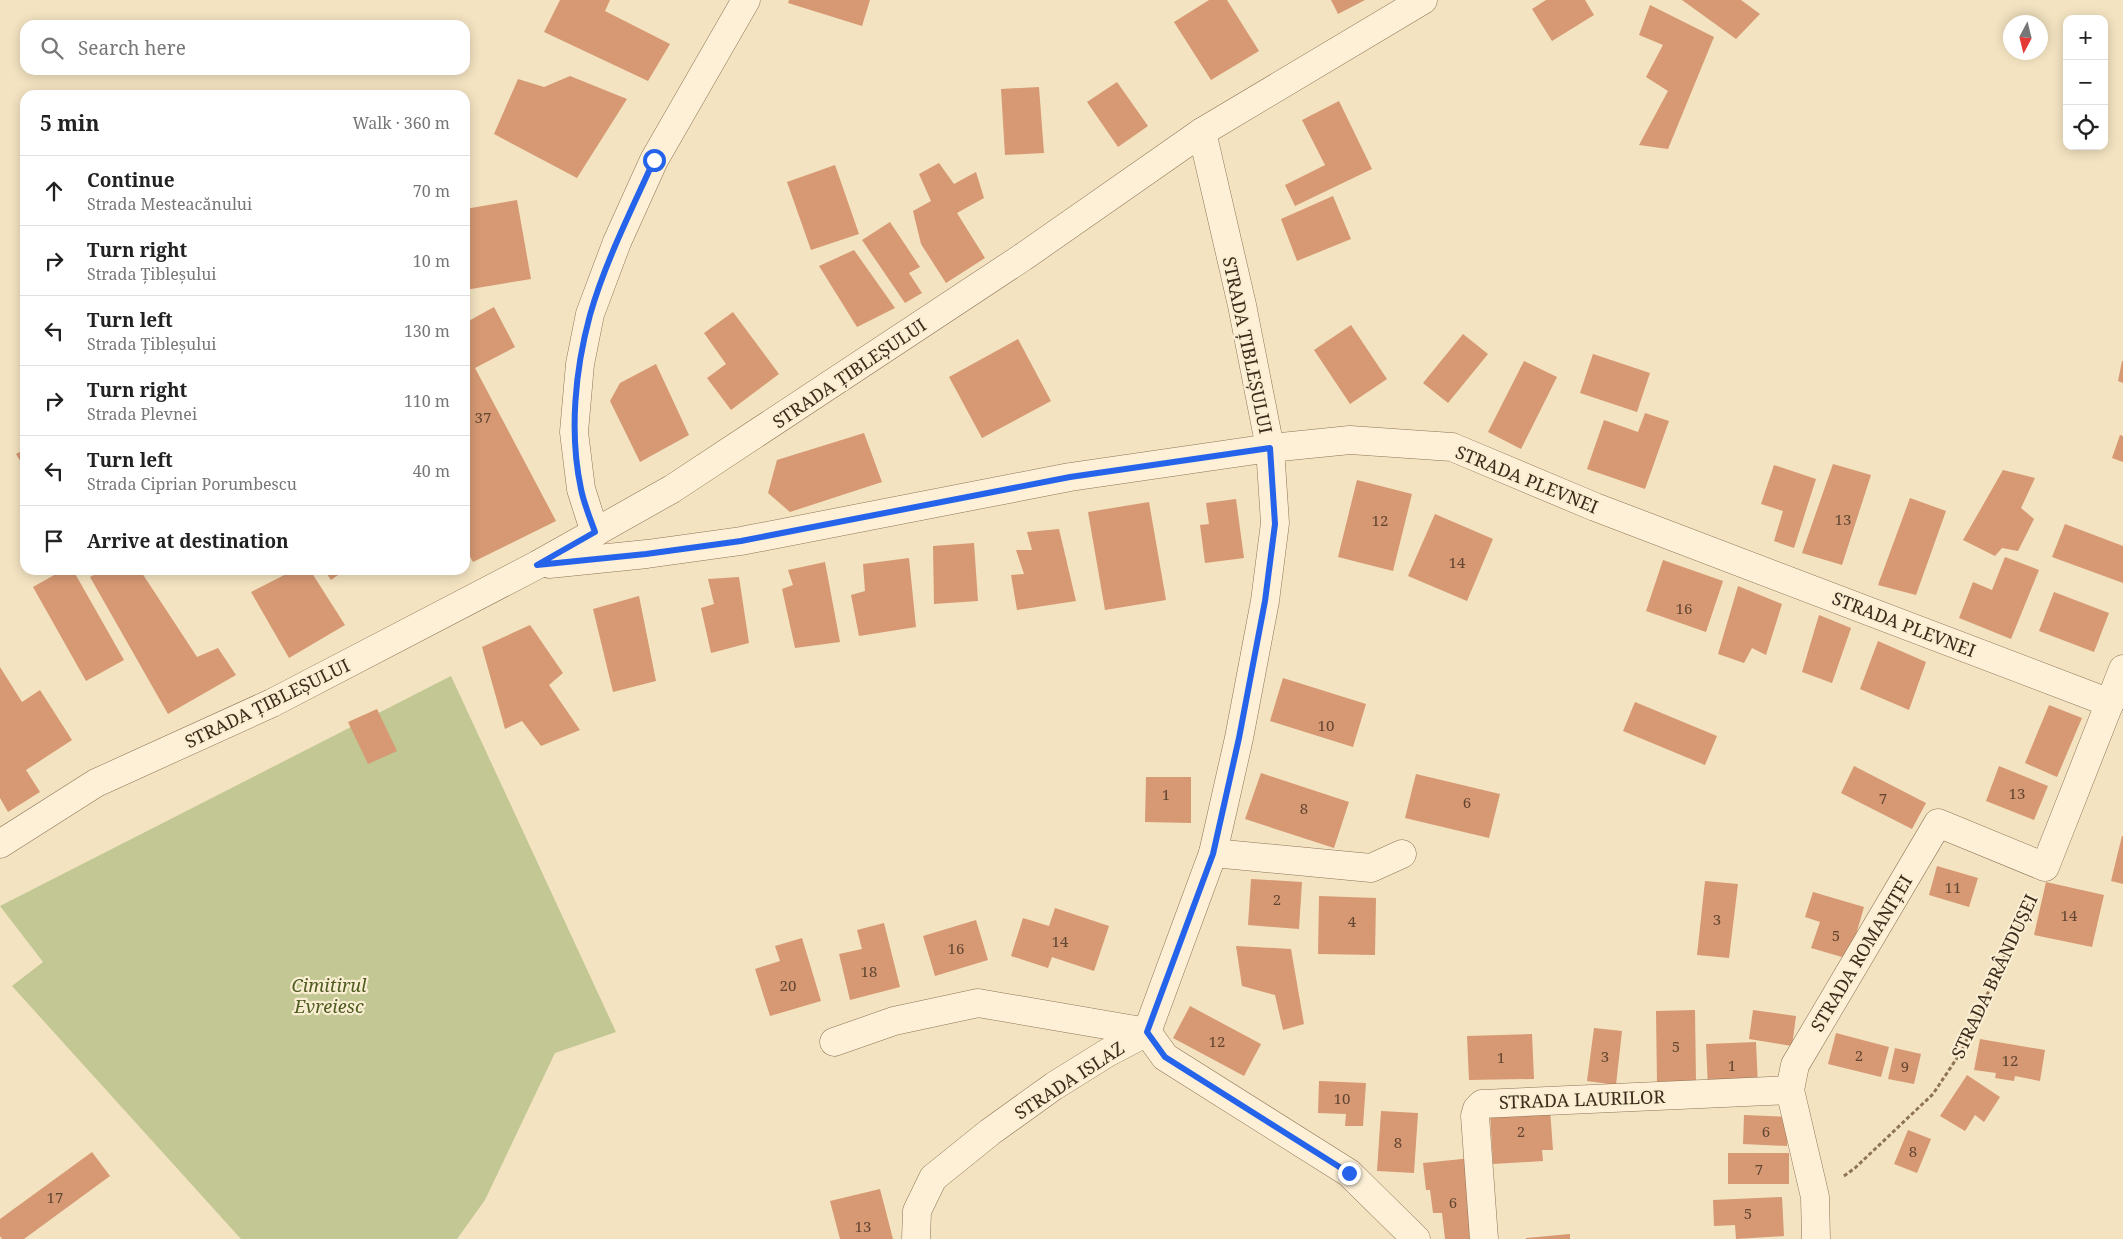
<!DOCTYPE html>
<meta charset="utf-8">
<style>
body{margin:0;font-family:"Noto Serif",serif;background:#f2f2f2;color:#222}
.controls{position:absolute;right:15px;top:15px;display:grid;overflow:hidden;border-radius:10px;box-shadow:0 2px 12px #0003}
.controls button{width:45px;height:45px;display:grid;place-items:center;padding:0;border:0;border-bottom:1px solid #e0e0e0;background:#fff;color:#222;font:25px sans-serif}
.compass{position:absolute;left:2003px;top:15px;width:45px;height:45px;border-radius:50%;background:#fff;box-shadow:0 2px 12px #0003;rotate:187deg}
.stop{position:absolute;width:15px;height:15px;margin:-11px;border:4px solid #2563eb;border-radius:50%;background:#fff}
.stop.end{background:#2563eb;border-color:#fff;box-shadow:0 1px 5px #0008}
.list{margin:0;padding:0;list-style:none}
h2{display:flex;justify-content:space-between;align-items:center;height:65px;margin:0;padding:0 20px;font-size:21px}
h2 small{font-size:16px;font-weight:400;color:#767676}
.list li{display:grid;grid-template-columns:32px 1fr auto;gap:15px;align-items:center;box-sizing:border-box;height:70px;padding:0 20px;border-top:1px solid #e0e0e0}
.list b{display:block;font-size:19px;white-space:nowrap}
.list p{margin:0;font-size:16px;white-space:nowrap;color:#767676}
.list em{font-size:16px;font-style:normal;color:#767676}
.icon{flex:none;width:28px;height:28px;fill:none;stroke:currentColor;stroke-width:2;stroke-linecap:round;stroke-linejoin:round}
.map{position:relative;flex:none;width:2123px;height:1239px;overflow:hidden}
.search{position:absolute;background:#fff;box-shadow:0 2px 12px #0003;left:20px;top:20px;width:450px;height:55px;display:flex;align-items:center;gap:12px;box-sizing:border-box;padding:0 18px;border-radius:15px;color:#767676;font-size:19px}
.panel{position:absolute;background:#fff;box-shadow:0 2px 12px #0003;left:20px;top:90px;width:450px;height:485px;border-radius:15px}
.map>svg:first-child{display:block}
.cemetery{fill:#c2c794}
.building{fill:#d69973}
.lines{fill:none;stroke-linecap:round;stroke-linejoin:round}
.minor-casing{stroke:#8f7356;stroke-width:29}
.path{stroke:#8f7356;stroke-width:3;stroke-dasharray:4 2.5;stroke-linecap:butt}
.minor{stroke:#fdf0d6;stroke-width:28}
.route{stroke:#2563eb;stroke-width:6}
.labels{text-anchor:middle;dominant-baseline:central;stroke-width:4.5;stroke-linejoin:round;paint-order:stroke}
.number-label{font-size:15px;fill:#634632}
.street-label{font-size:18px;fill:#3d2b1c;stroke:#f9edd2}
.park-label{font-size:18px;font-style:italic;fill:#4e5c20;stroke:#f9edd2}
</style>
<div class="map">
<svg width="2123" height="1239" viewBox="0 0 2123 1239">
<rect width="100%" height="100%" fill="#f3e3c1"/>
<path class="cemetery" d="M451 676 616 1032 555 1053 485 1200 457 1239H241L12 986 43 962 0 906Z"/>
<g class="building">
<path d="M560 0H610L605 11 670 44 648 81 544 32Z"/>
<path d="M789 0H870L862 26 788 3Z"/>
<path d="M1209 0H1227L1259 51 1211 80 1174 22Z"/>
<path d="M1331 0H1365L1338 14Z"/>
<path d="M1546 0H1585L1594 15 1552 41 1532 9Z"/>
<path d="M1682 0H1741L1760 14 1736 39Z"/>
<path d="M1650 5 1714 37 1668 149 1639 145 1668 91 1646 77 1663 45 1639 35Z"/>
<path d="M570 76 627 99 577 178 494 134 518 79 544 87Z"/>
<path d="M1117 82 1148 126 1118 147 1087 102Z"/>
<path d="M1039 87 1044 153 1005 155 1001 89Z"/>
<path d="M1339 101 1372 169 1295 206 1285 185 1325 165 1302 120Z"/>
<path d="M939 163 954 184 976 172 984 198 957 213 985 258 946 283 921 244 913 211 931 201 919 174Z"/>
<path d="M835 165 859 234 811 250 787 182Z"/>
<path d="M1333 196 1351 239 1297 261 1281 219Z"/>
<path d="M517 200 531 279 465 290V209Z"/>
<path d="M890 222 920 267 909 273 922 293 905 303 862 240Z"/>
<path d="M854 250 895 308 857 327 819 266Z"/>
<path d="M494 307 515 347 475 368 556 521 473 562 465 548V477L469 475 465 467V323Z"/>
<path d="M733 312 779 374 731 410 707 378 726 364 704 333Z"/>
<path d="M1351 325 1387 379 1350 404 1314 350Z"/>
<path d="M1463 334 1488 354 1448 403 1423 383Z"/>
<path d="M1018 339 1051 401 982 438 949 377Z"/>
<path d="M1593 354 1650 373 1637 412 1580 393Z"/>
<path d="M1524 361 1557 377 1521 449 1488 432Z"/>
<path d="M2122 361H2123V383L2118 381Z"/>
<path d="M656 364 689 435 640 462 610 401 620 383Z"/>
<path d="M1645 413 1669 421 1645 489 1587 469 1604 420 1638 432Z"/>
<path d="M864 433 882 482 790 512 768 493 777 460Z"/>
<path d="M2120 435 2123 436V462L2112 458Z"/>
<path d="M25 449V469L16 454Z"/>
<path d="M1833 464 1871 475 1842 565 1802 553Z"/>
<path d="M1774 465 1816 479 1794 548 1774 541 1783 511 1761 504Z"/>
<path d="M2003 470 2035 478 2021 508 2034 519 2018 551 2002 548 1995 556 1963 540Z"/>
<path d="M1357 480 1412 494 1393 571 1338 557Z"/>
<path d="M1910 498 1946 511 1916 595 1878 585Z"/>
<path d="M1236 499 1244 558 1205 563 1200 525 1209 524 1206 503Z"/>
<path d="M1149 502 1166 600 1105 610 1088 512Z"/>
<path d="M1435 514 1493 539 1467 601 1408 576Z"/>
<path d="M2065 524 2123 546V583L2052 557Z"/>
<path d="M1059 529 1076 601 1017 610 1011 575 1024 574 1016 550H1032L1027 532Z"/>
<path d="M974 543 978 601 934 604 933 546Z"/>
<path d="M2005 557 2039 570 2011 639 1959 618 1973 582 1992 590Z"/>
<path d="M909 558 916 627 859 636 851 595 865 591 863 564Z"/>
<path d="M1663 560 1723 581 1706 632 1646 611Z"/>
<path d="M825 562 840 642 795 648 782 589 793 585 788 570Z"/>
<path d="M63 570H73L124 660 86 681 33 587Z"/>
<path d="M103 570H140L197 657 218 648 236 675 168 714 90 577Z"/>
<path d="M294 570H310L345 625 289 658 251 592Z"/>
<path d="M324 570H345L331 580Z"/>
<path d="M739 577 749 643 711 653 701 608 714 604 708 579Z"/>
<path d="M1738 586 1782 604 1766 655 1752 648 1744 663 1718 654Z"/>
<path d="M2054 592 2109 613 2094 652 2039 631Z"/>
<path d="M639 596 656 681 613 692 593 609Z"/>
<path d="M1819 615 1851 628 1832 683 1802 672Z"/>
<path d="M530 625 563 673 549 685 580 730 541 746 522 721 505 729 482 647Z"/>
<path d="M1878 641 1926 662 1909 710 1860 689Z"/>
<path d="M0 667 22 702 40 690 72 740 26 770 40 792 8 812 0 798Z"/>
<path d="M1283 678 1366 704 1353 747 1270 721Z"/>
<path d="M1635 702 1717 736 1705 765 1623 731Z"/>
<path d="M2049 705 2082 718 2057 777 2025 763Z"/>
<path d="M377 709 397 751 368 764 348 722Z"/>
<path d="M1854 766 1926 803 1912 829 1841 793Z"/>
<path d="M1999 766 2048 786 2034 820 1986 801Z"/>
<path d="M1261 773 1349 802 1334 848 1245 819Z"/>
<path d="M1416 774 1500 794 1489 838 1405 818Z"/>
<path d="M1146 777H1191V823L1145 822Z"/>
<path d="M2122 836H2123V884L2111 881Z"/>
<path d="M1937 866 1978 878 1969 907 1929 895Z"/>
<path d="M1251 879 1302 882 1299 929 1248 925Z"/>
<path d="M1705 881 1738 884 1729 958 1697 955Z"/>
<path d="M2046 882 2104 895 2092 947 2034 935Z"/>
<path d="M1813 892 1864 907 1849 959 1811 948 1820 922 1805 917Z"/>
<path d="M1319 896 1376 898 1375 955 1318 954Z"/>
<path d="M1055 908 1109 926 1094 971 1052 957 1048 968 1011 956 1023 918 1049 926Z"/>
<path d="M976 920 988 960 935 976 923 936Z"/>
<path d="M884 923 900 987 850 1000 839 954 862 949 857 930Z"/>
<path d="M802 938 821 1001 770 1016 755 969 780 961 775 946Z"/>
<path d="M1236 946 1291 949 1304 1024 1283 1030 1275 995 1242 986Z"/>
<path d="M1190 1006 1261 1044 1244 1076 1173 1038Z"/>
<path d="M1695 1010 1696 1081 1657 1082 1656 1011Z"/>
<path d="M1753 1010 1796 1016 1792 1046 1749 1039Z"/>
<path d="M1594 1028 1622 1031 1616 1085 1587 1081Z"/>
<path d="M1836 1033 1889 1047 1881 1077 1828 1064Z"/>
<path d="M1532 1034 1534 1079 1469 1080 1467 1036Z"/>
<path d="M1980 1039 2045 1050 2040 1081 2015 1076 2014 1081 1995 1078 1996 1073 1974 1070Z"/>
<path d="M1756 1042 1758 1086 1708 1088 1706 1044Z"/>
<path d="M1895 1048 1921 1054 1914 1084 1888 1079Z"/>
<path d="M1967 1075 2000 1097 1984 1122 1975 1115 1965 1131 1940 1116Z"/>
<path d="M1319 1081 1366 1083 1363 1126H1345L1346 1114 1318 1113Z"/>
<path d="M1550 1109 1553 1150H1542L1543 1161 1493 1164 1490 1112Z"/>
<path d="M1381 1111 1418 1113 1414 1173 1377 1171Z"/>
<path d="M1744 1115 1789 1117 1787 1146 1743 1144Z"/>
<path d="M1908 1130 1931 1139 1917 1173 1894 1164Z"/>
<path d="M92 1152 110 1176 24 1239H2L0 1236V1219Z"/>
<rect x="1728" y="1153" width="61" height="31"/>
<path d="M1472 1158 1478 1239H1445L1442 1213H1433L1430 1190H1426L1423 1163Z"/>
<path d="M880 1189 893 1239H840L830 1201Z"/>
<path d="M1782 1197 1784 1236 1736 1239 1735 1225 1714 1226 1713 1200Z"/>
<path d="M1570 1234V1239H1526V1238Z"/>
</g>
<g class="lines">
<defs>
<g id="minor">
<path d="M595 533 581 489 574 432 580 364 590 314 617 242 654 160 746 0"/>
<path d="M549 564 647 554 741 541 1070 477 1270 448 1242 305 1202 132"/>
<path d="M0 844 96 783 272 703 537 565 672 489 1023 257 1202 132 1423 0"/>
<path d="M1213 853 1371 868 1402 854"/>
<path d="M1147 1032 1213 853 1239 738 1265 601 1275 523 1270 448 1350 440 1452 447 1595 507 2110 703"/>
<path d="M1147 1032 1165 1057 1349 1173 1416 1239"/>
<path d="M834 1042 894 1021 978 1003 1147 1032"/>
<path d="M916 1239 917 1211 933 1178 990 1132 1054 1086 1107 1053 1147 1032"/>
<path d="M1484 1239 1475 1116 1477 1109 1482 1104 1790 1090"/>
<path d="M1816 1239 1815 1197 1790 1090 1795 1065 1938 823 2045 867 2123 669"/>
</g>
</defs>
<use href="#minor" class="minor-casing"/>
<path class="path" d="M1844 1176 1855 1168 1933 1094 1961 1052 2031 898"/>
<use href="#minor" class="minor"/>
</g>
<g class="lines">
<path class="route" d="M654 160C632 209 605 262 590 315 575 370 569 433 581 489 584 504 590 518 595 532L537 565 646 554 741 541 1070 477 1270 448 1275 524 1265 601 1239 738 1213 854 1147 1032 1165 1057 1349 1173"/>
</g>
<g class="labels">
<g class="number-label">
<text x="483" y="417">37</text>
<text x="1843" y="519">13</text>
<text x="1380" y="520">12</text>
<text x="1457" y="562">14</text>
<text x="1684" y="608">16</text>
<text x="1326" y="725">10</text>
<text x="2017" y="793">13</text>
<text x="1166" y="794">1</text>
<text x="1883" y="798">7</text>
<text x="1467" y="802">6</text>
<text x="1304" y="808">8</text>
<text x="1953" y="887">11</text>
<text x="1277" y="899">2</text>
<text x="2069" y="915">14</text>
<text x="1717" y="919">3</text>
<text x="1352" y="921">4</text>
<text x="1836" y="935">5</text>
<text x="1060" y="941">14</text>
<text x="956" y="948">16</text>
<text x="869" y="971">18</text>
<text x="788" y="985">20</text>
<text x="1217" y="1041">12</text>
<text x="1676" y="1046">5</text>
<text x="1859" y="1055">2</text>
<text x="1605" y="1056">3</text>
<text x="1501" y="1057">1</text>
<text x="2010" y="1060">12</text>
<text x="1732" y="1065">1</text>
<text x="1905" y="1066">9</text>
<text x="1342" y="1098">10</text>
<text x="1521" y="1131">2</text>
<text x="1766" y="1131">6</text>
<text x="1398" y="1142">8</text>
<text x="1913" y="1151">8</text>
<text x="1759" y="1169">7</text>
<text x="55" y="1197">17</text>
<text x="1453" y="1202">6</text>
<text x="1748" y="1213">5</text>
<text x="863" y="1226">13</text>
</g>
<g class="street-label">
<text transform="translate(1248 345) rotate(78)">STRADA ȚIBLEȘULUI</text>
<text transform="translate(849 373) rotate(-34)">STRADA ȚIBLEȘULUI</text>
<text transform="translate(1527 479) rotate(22)">STRADA PLEVNEI</text>
<text transform="translate(1904 624) rotate(21)">STRADA PLEVNEI</text>
<text transform="translate(267 703) rotate(-26)">STRADA ȚIBLEȘULUI</text>
<text transform="translate(1861 953) rotate(-59)">STRADA ROMANIȚEI</text>
<text transform="translate(1994 976) rotate(-65)">STRADA BRÂNDUȘEI</text>
<text transform="translate(1069 1080) rotate(-33)">STRADA ISLAZ</text>
<text transform="translate(1582 1099) rotate(-2)">STRADA LAURILOR</text>
</g>
<g class="park-label">
<text x="329" y="985">Cimitirul<tspan x="329" dy="21">Evreiesc</tspan></text>
</g>
</g>
</svg>
<div class="controls">
<button>+</button>
<button>−</button>
<button><svg class="icon" aria-label="locate" viewBox="0 0 24 24"><circle cx="12" cy="12" r="6"/><path d="M12 2v4M12 18v4M2 12h4M18 12h4"/></svg></button>
</div>
<svg class="compass" viewBox="-18 -18 36 36"><path d="M0-13l5 13h-10z" fill="#e53935"/><path d="M0 13l5-13h-10z" fill="#767676"/></svg>
<div class="stop" style="left:654px;top:160px"></div>
<div class="stop end" style="left:1349px;top:1173px"></div>
<div class="search"><svg class="icon" aria-label="search" viewBox="0 0 24 24"><circle cx="10" cy="10" r="6"/><path d="M15 15l6 6"/></svg>Search here</div>
<section class="panel">
<h2>5 min<small>Walk · 360 m</small></h2>
<ul class="list">
<li><svg class="icon" aria-label="ahead" viewBox="0 0 24 24"><path d="M12 20V5M6 11l6-6 6 6"/></svg><div><b>Continue</b><p>Strada Mesteacănului</p></div><em>70 m</em></li>
<li><svg class="icon" aria-label="right" viewBox="0 0 24 24"><path d="M7 20v-9h11M14 6l5 5-5 5"/></svg><div><b>Turn right</b><p>Strada Țibleșului</p></div><em>10 m</em></li>
<li><svg class="icon" aria-label="left" viewBox="0 0 24 24"><path d="M17 20v-9H6M10 6l-5 5 5 5"/></svg><div><b>Turn left</b><p>Strada Țibleșului</p></div><em>130 m</em></li>
<li><svg class="icon" aria-label="right" viewBox="0 0 24 24"><path d="M7 20v-9h11M14 6l5 5-5 5"/></svg><div><b>Turn right</b><p>Strada Plevnei</p></div><em>110 m</em></li>
<li><svg class="icon" aria-label="left" viewBox="0 0 24 24"><path d="M17 20v-9H6M10 6l-5 5 5 5"/></svg><div><b>Turn left</b><p>Strada Ciprian Porumbescu</p></div><em>40 m</em></li>
<li><svg class="icon" aria-label="arrive" viewBox="0 0 24 24"><path d="M6 21V4h12l-3 4 3 4H6"/></svg><div><b>Arrive at destination</b></div></li>
</ul>
</section>
</div>
